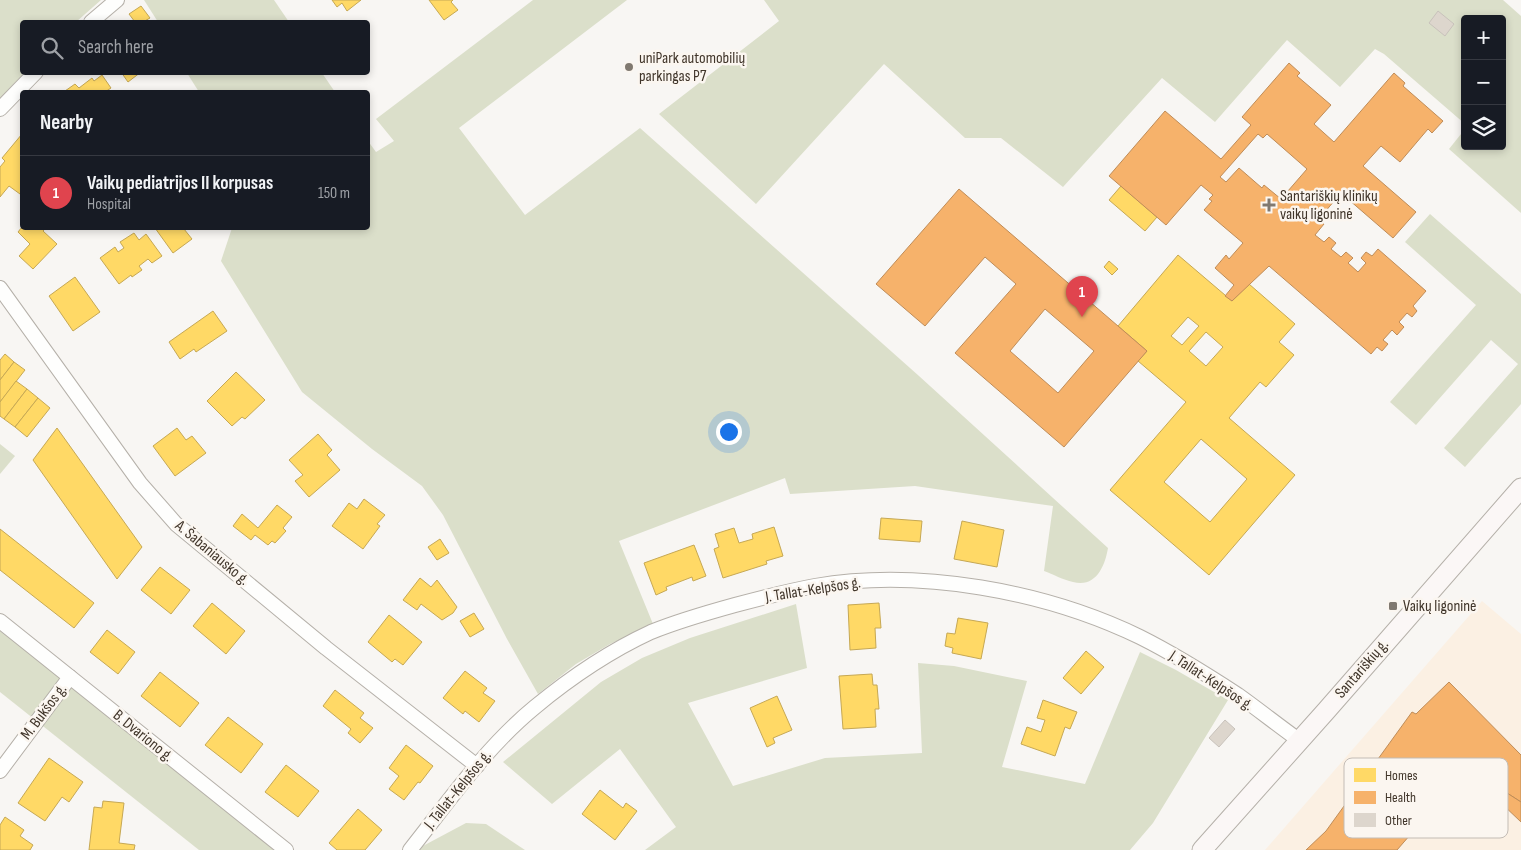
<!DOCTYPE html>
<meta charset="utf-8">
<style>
body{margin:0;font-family:"Sofia Sans Condensed",sans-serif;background:#242831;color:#f1f3f6}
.controls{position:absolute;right:15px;top:15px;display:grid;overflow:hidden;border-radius:5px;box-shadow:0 2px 8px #0003}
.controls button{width:45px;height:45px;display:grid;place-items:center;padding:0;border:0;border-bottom:1px solid #363941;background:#171b24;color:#f1f3f6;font:25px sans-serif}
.you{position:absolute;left:728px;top:431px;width:18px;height:18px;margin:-12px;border:4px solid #fff;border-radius:50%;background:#1a73e8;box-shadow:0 0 0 8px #1a73e833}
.badge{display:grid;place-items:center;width:32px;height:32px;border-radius:50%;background:#db2777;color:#fff;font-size:16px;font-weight:700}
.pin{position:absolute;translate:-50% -41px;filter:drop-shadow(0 1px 2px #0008)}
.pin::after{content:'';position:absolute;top:26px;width:18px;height:15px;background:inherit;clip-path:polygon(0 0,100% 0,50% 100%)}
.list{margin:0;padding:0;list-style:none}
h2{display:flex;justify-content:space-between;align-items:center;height:65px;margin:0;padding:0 20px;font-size:21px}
h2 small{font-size:16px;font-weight:400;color:#9ea1a6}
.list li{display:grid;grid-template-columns:32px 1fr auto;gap:15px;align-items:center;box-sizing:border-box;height:75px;padding:0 20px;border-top:1px solid #363941}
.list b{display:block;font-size:19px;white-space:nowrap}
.list p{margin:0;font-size:16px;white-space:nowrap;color:#9ea1a6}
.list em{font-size:16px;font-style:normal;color:#9ea1a6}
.icon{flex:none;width:28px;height:28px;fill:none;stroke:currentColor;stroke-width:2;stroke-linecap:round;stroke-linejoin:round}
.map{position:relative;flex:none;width:1521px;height:850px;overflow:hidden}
.search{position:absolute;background:#171b24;box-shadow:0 2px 8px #0003;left:20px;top:20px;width:350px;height:55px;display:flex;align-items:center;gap:12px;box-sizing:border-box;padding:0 18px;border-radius:5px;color:#9ea1a6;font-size:19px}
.panel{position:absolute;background:#171b24;box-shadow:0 2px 8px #0003;left:20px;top:90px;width:350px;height:140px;border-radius:5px}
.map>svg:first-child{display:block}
.built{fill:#fbf0e3}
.green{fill:#dbdfca}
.homes{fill:#ffd966;stroke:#c6a854;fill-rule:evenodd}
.health{fill:#f6b26b;stroke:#bf8c58;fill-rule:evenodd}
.building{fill:#ddd6cd;stroke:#c8c2bb}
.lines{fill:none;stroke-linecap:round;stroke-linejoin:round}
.street-casing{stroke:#b5b0a9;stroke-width:16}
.secondary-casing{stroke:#b5b0a9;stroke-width:21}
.street{stroke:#fefefd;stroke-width:14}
.secondary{stroke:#fbf7f6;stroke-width:19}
.poi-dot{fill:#807970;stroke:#fbf6f0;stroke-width:2}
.labels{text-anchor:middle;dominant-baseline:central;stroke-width:5;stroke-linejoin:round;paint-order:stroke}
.poi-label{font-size:16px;fill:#40352a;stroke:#fbf6f0;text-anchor:start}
.street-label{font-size:16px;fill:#40352a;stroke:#fbf6f0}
.key{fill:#fbf6f0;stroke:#c3bcb5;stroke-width:1}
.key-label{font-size:14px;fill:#40352a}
</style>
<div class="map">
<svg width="1521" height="850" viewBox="0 0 1521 850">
<rect width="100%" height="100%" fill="#f8f6f3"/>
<path class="built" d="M1482 601 1521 634V850H1265Z"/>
<g class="green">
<path d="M0 0H101L76 22H22V72L25 73 0 99Z"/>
<path d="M144 0H274L289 22H158Z"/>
<path d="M533 0H627L459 128 525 215 640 128 919 376 1108 548C1105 566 1096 588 1073 582 1063 580 1053 574 1044 571L1053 506 915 486 790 494 785 478 619 541 653 624 610 644 576 664 538 694 507 639 443 515 422 486 372 449 302 392 221 261 232 228H368V141L376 152 394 141 376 119Z"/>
<path d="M764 0H1503L1521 16V213L1449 149 1465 129V146H1502V19H1465V124L1384 54 1375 49 1340 87 1287 40 1215 122 1162 78 1063 187 1001 138H965L884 64 756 204 659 114 779 21Z"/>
<path d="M187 73H322L335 92H199Z"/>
<path d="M1430 214 1521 294V404L1465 467 1444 448 1518 364 1491 340 1416 425 1390 402 1476 305 1405 242Z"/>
<path d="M0 444 15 456 0 474Z"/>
<path d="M796 604 807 668 688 703 733 786 825 758 922 753 918 663 954 666 1027 681 1002 767 1085 784 1140 652 1176 670 1228 700 1153 823 1130 850H645L676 827 620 749 552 804 503 762 601 682 642 658 690 638Z"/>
<path d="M0 630 277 850H199L0 692Z"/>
<path d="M466 823 486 824 525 850H419L421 847Z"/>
</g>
<g class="homes">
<path d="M332 0H361L347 11 342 3 337 7Z"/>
<path d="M429 0H453L451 2 458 10 444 20Z"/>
<path d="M141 6 150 18 143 22H135L129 14Z"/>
<path d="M121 72H141L128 82Z"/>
<path d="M102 75 111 88 105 92H66L65 91 75 84 79 88 92 78 94 81Z"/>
<path d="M22 134V171L20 173 22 175V190L20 194 9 186 0 197V167L5 161 2 158Z"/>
<path d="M1121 186 1157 217 1145 231 1109 200Z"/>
<path d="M22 227 46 228 43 231 57 244 33 269 19 256 30 244 18 232Z"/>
<path d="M155 228H186L184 229 192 239 173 253Z"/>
<path d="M134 233 139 240 146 234 162 256 152 263 148 259 139 266 142 270 132 277 131 275 119 284 100 258 115 247 118 252 124 248 120 242Z"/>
<path d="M1178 255 1232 301 1249 284 1295 324 1279 342 1294 355 1266 387 1260 382 1229 418 1295 475 1209 575 1110 490 1186 402 1138 361 1147 351 1118 326ZM1188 317 1199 326 1182 345 1171 336ZM1206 332 1223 347 1206 366 1189 351ZM1201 439 1247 479 1210 522 1164 482Z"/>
<path d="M1109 261 1118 269 1112 275 1104 267Z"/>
<path d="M75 277 100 312 73 331 49 296Z"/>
<path d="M213 311 227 331 196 352 194 349 180 359 169 342Z"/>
<path d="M5 354 14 362 0 380V360Z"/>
<path d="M14 362 25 370 0 402V380Z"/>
<path d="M236 372 265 400 245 419 242 417 232 426 207 401Z"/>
<path d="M16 381 27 389 4 419 0 416V402Z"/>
<path d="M27 389 38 398 15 427 4 419Z"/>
<path d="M38 398 50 408 27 437 15 427Z"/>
<path d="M57 428 142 547 117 579 33 460Z"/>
<path d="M177 428 186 440 192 436 206 453 175 476 153 446Z"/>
<path d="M318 434 332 450 327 455 340 470 309 497 295 481 303 475 289 460Z"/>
<path d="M364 499 385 515 377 524 380 526 363 549 332 526 349 503 357 509Z"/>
<path d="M277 505 292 517 283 528 286 531 275 543 272 541 268 545 255 535 251 540 233 526 242 514 258 528Z"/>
<path d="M881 518 922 521 920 542 879 539Z"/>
<path d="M962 521 1004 530 997 567 954 559Z"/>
<path d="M774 527 783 556 766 561 767 564 723 578 714 549 719 547 715 534 734 528 739 543 753 539 752 534Z"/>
<path d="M0 529 94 603 74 628 0 570Z"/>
<path d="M440 539 449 553 437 560 428 547Z"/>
<path d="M694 545 706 576 693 581 692 577 666 587 667 590 656 595 644 563Z"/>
<path d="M160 567 190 590 171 614 141 590Z"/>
<path d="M420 578 431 587 437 580 457 607 453 613 442 620 421 604 417 610 403 600Z"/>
<path d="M212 603 245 631 226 654 193 626Z"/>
<path d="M879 603 881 628H875L876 648 850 650 848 605Z"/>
<path d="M474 613 484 629 470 637 460 621Z"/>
<path d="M389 615 422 642 403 665 395 659 392 662 368 642Z"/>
<path d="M958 618 988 623 981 659 952 653 953 648 945 646 947 633 955 634Z"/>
<path d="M107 630 135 652 118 674 90 652Z"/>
<path d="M1086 651 1104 667 1081 694 1063 678Z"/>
<path d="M465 671 487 688 483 693 495 701 479 722 465 711 463 714 443 698Z"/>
<path d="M160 672 199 703 180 727 141 696Z"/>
<path d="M872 674 873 685H877L879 709H875L876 727 843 729 839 676Z"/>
<path d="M335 690 364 713 360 718 373 728 360 743 348 733 351 729 323 706Z"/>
<path d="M777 696 792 730 773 738 775 743 767 747 750 708Z"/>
<path d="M1043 700 1077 712 1070 729 1065 727 1055 756 1021 744 1027 727 1041 732 1045 720 1037 718Z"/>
<path d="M228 717 263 744 241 773 205 745Z"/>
<path d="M406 745 433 766 420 783 418 782 404 800 389 789 399 776 389 768Z"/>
<path d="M49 758 83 782 69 802 62 797 45 821 18 803Z"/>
<path d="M286 765 319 791 298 817 265 792Z"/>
<path d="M600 790 623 808 626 803 637 811 615 840 582 814Z"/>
<path d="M103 801 124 803 119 843 135 845 134 850H89L94 807 102 808Z"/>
<path d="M358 809 382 830 365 850H337L329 843Z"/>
<path d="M5 817 24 830 20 836 33 845 30 850H0V825Z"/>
</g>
<g class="health">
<path d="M1289 63 1300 73 1297 76 1331 105 1314 124 1334 142 1394 73 1405 83 1403 86 1443 121 1432 133 1428 129 1400 162 1381 146 1363 166 1416 212 1393 238 1341 193 1318 220 1324 224 1315 235 1324 242 1329 237 1336 243 1331 249 1341 257 1346 252 1353 258 1348 263 1358 272 1366 263 1361 258 1366 252 1372 256 1378 249 1426 291 1413 306 1417 311 1412 317 1407 313 1399 322 1404 327 1397 335 1392 330 1383 340 1388 344 1382 351 1377 347 1371 354 1269 266 1232 301 1225 296 1234 285 1215 268 1226 255 1229 259 1243 243 1204 210 1212 201 1209 199 1213 195 1201 185 1166 225 1109 176 1165 111 1221 159 1251 125 1242 117ZM1258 134 1263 138 1267 134 1307 169 1281 199 1264 185 1262 188 1239 168 1226 182 1220 177Z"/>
<path d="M959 189 1147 351 1064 447 955 353 1016 284 985 257 925 326 876 284ZM1045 309 1094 351 1058 393 1010 351Z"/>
<path d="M1449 682 1521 755V802L1507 793 1499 801 1474 779 1478 773 1470 766 1397 850H1306L1326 831 1412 712 1416 714Z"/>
<path d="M1507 793 1521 802V822L1499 801Z"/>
</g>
<g class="building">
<path d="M1438 11 1454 24 1445 36 1429 23Z"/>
<path d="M1225 720 1235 729 1219 747 1209 738Z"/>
</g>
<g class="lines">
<defs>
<g id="street">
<path d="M91 22 117 0"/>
<path d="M0 109 36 72"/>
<path d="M0 288 140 483 176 524 326 648 477 766"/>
<path d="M0 621 286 850"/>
<path d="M0 771 70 677"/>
<path d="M410 850C449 801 486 747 535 707 570 678 610 651 651 632 678 621 706 613 735 605 761 598 788 591 815 586 919 568 1045 591 1140 637 1174 654 1206 674 1238 695 1259 710 1279 726 1300 741"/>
</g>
<path id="secondary" d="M1202 850 1326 711 1521 488"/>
</defs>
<use href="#street" class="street-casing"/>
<use href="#secondary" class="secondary-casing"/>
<use href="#street" class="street"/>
<use href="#secondary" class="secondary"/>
</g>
<g class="poi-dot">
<circle cx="629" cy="67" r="5"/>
<path d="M1266.5 197.5h5v5h5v5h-5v5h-5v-5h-5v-5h5z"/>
<rect x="1388" y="601" width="10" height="10" rx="2.5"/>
</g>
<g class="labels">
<g class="poi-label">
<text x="639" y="58">uniPark automobilių<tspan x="639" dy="18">parkingas P7</tspan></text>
<text x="1280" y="196">Santariškių klinikų<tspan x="1280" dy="18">vaikų ligoninė</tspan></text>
<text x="1403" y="606">Vaikų ligoninė</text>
</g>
<g class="street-label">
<text transform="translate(212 553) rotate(40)">A. Šabaniausko g.</text>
<text transform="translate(813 590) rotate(-9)">J. Tallat-Kelpšos g.</text>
<text transform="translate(1362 669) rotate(-49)">Santariškių g.</text>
<text transform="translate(1211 681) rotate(33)">J. Tallat-Kelpšos g.</text>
<text transform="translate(44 712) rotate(-53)">M. Bukšos g.</text>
<text transform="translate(143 736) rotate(39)">B. Dvariono g.</text>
<text transform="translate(458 790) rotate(-51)">J. Tallat-Kelpšos g.</text>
</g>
</g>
<rect x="1344" y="758" width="164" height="80" rx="8" class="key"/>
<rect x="1354" y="768" width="22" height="14" fill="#ffd966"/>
<rect x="1354" y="791" width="22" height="13" fill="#f6b26b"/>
<rect x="1354" y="813" width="22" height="14" fill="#ddd6cd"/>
<g class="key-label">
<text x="1385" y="780">Homes</text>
<text x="1385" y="802">Health</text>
<text x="1385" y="825">Other</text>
</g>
</svg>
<div class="controls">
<button>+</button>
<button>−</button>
<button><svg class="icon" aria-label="layers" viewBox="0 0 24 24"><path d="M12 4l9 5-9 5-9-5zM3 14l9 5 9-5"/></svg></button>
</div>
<div class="you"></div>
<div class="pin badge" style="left:1082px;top:317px;background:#e0444e">1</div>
<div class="search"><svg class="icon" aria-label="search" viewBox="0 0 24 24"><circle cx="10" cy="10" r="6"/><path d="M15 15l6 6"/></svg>Search here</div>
<section class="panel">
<h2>Nearby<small></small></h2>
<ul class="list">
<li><span class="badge" style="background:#e0444e">1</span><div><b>Vaikų pediatrijos II korpusas</b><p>Hospital</p></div><em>150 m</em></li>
</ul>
</section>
</div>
